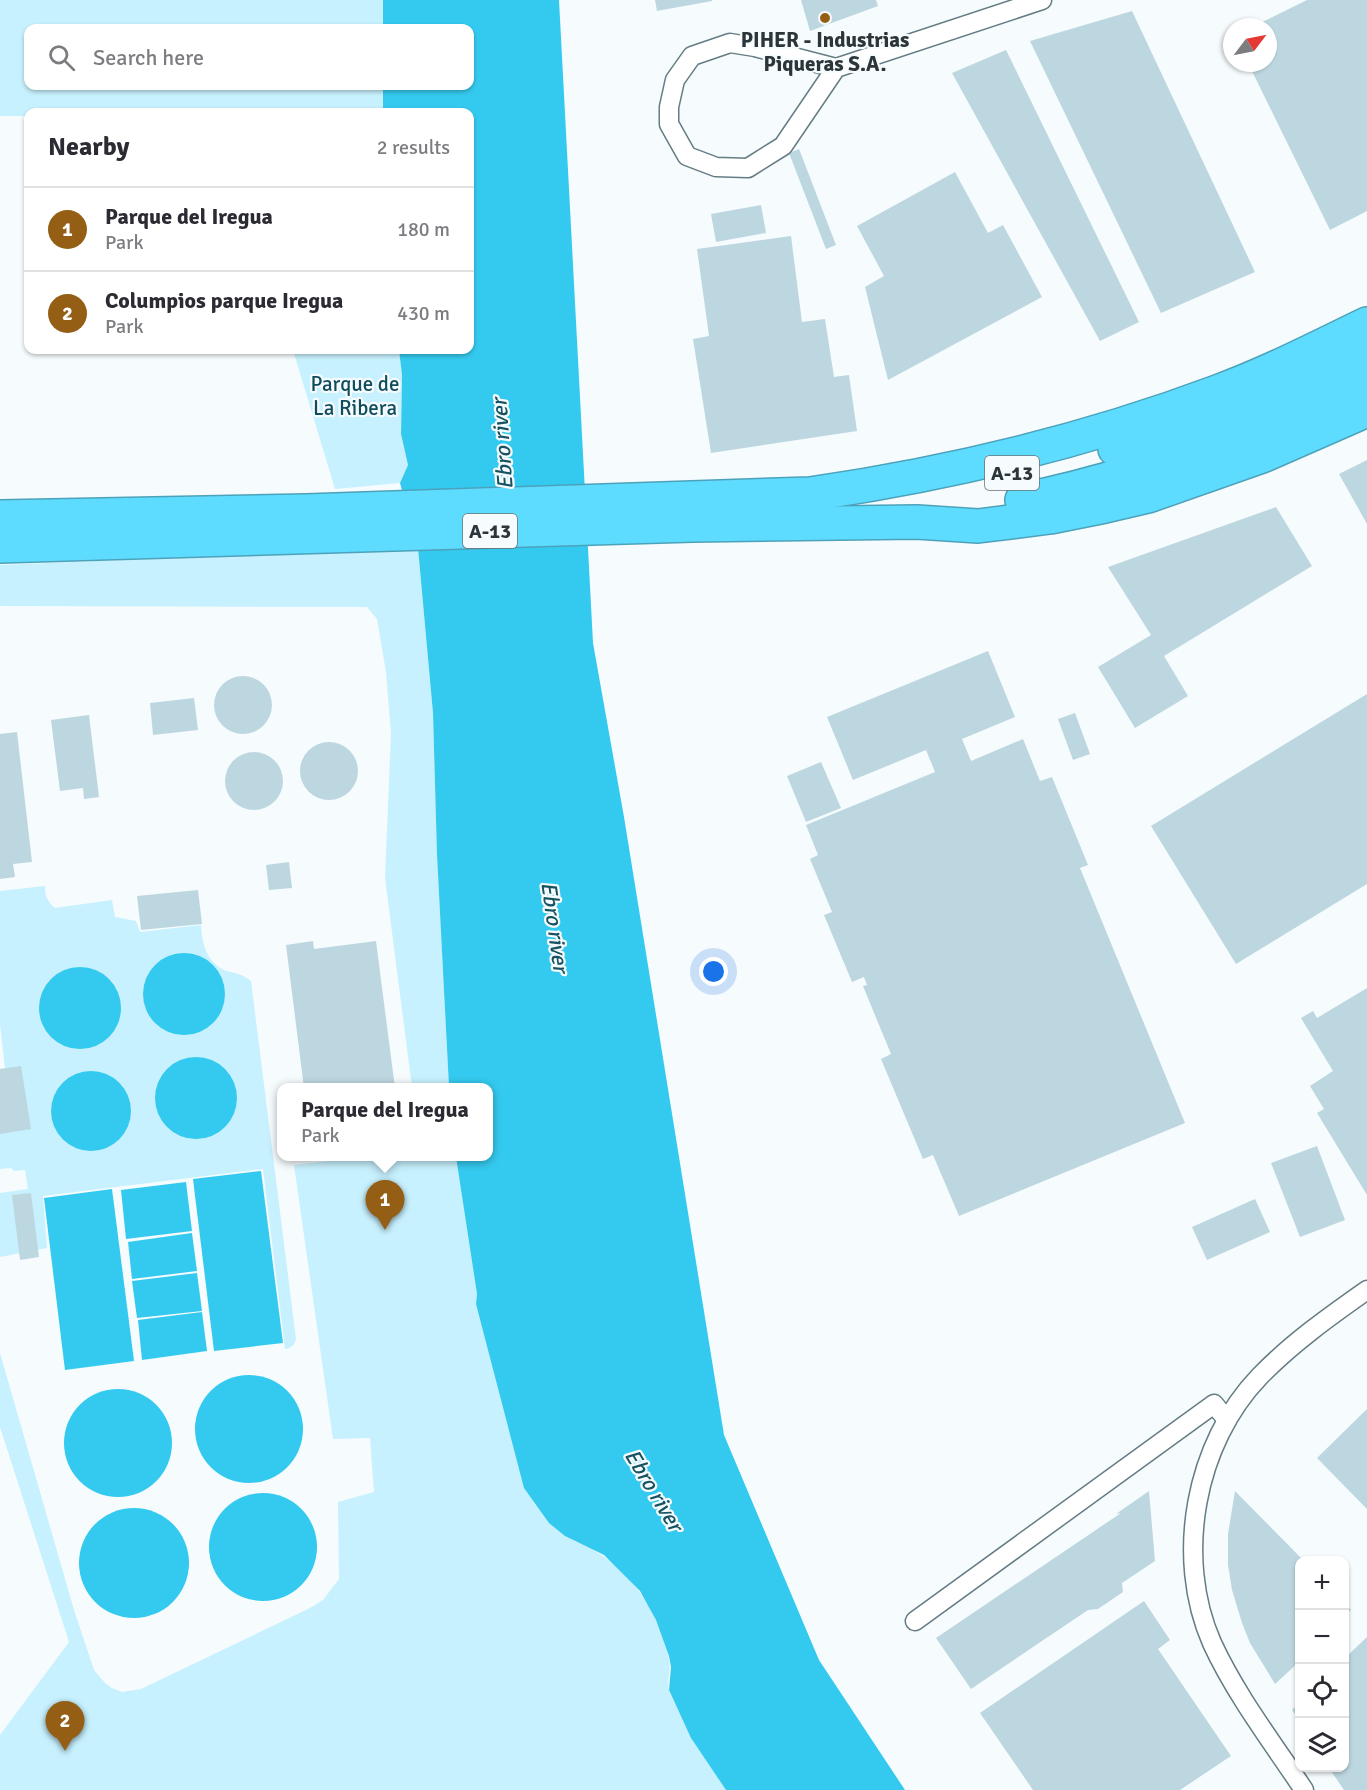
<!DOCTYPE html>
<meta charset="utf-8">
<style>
body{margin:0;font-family:Signika,sans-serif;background:#f2f2f3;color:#2b2b33}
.controls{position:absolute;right:18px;bottom:18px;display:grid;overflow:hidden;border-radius:12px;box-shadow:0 2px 4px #0004}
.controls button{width:54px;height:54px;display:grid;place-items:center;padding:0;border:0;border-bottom:2px solid #e1e1e2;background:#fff;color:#2b2b33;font:30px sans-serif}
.compass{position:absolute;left:1223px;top:18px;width:54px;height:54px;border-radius:50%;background:#fff;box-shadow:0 2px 4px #0004;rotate:58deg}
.you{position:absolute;left:714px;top:972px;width:21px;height:21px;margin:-15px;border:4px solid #fff;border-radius:50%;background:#1a73e8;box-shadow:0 0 0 9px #1a73e833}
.badge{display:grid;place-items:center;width:39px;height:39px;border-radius:50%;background:#945f15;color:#fff;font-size:20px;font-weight:700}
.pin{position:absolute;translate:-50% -50px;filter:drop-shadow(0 2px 3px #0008)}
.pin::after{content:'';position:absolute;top:32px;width:21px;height:18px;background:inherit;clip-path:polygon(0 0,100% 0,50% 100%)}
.popup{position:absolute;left:277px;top:1083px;width:216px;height:78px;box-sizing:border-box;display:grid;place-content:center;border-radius:12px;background:#fff;filter:drop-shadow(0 2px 4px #0005);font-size:20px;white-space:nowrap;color:#7c7c81}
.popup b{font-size:22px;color:#2b2b33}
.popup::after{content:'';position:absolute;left:50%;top:100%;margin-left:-12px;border:12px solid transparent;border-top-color:#fff}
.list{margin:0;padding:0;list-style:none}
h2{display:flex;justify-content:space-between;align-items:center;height:78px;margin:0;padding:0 24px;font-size:26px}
h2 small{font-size:20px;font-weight:400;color:#7c7c81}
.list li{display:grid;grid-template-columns:39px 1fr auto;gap:18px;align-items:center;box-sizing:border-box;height:84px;padding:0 24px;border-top:2px solid #e1e1e2}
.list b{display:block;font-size:22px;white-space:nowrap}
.list p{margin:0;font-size:20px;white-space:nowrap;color:#7c7c81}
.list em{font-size:20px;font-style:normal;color:#7c7c81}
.icon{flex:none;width:33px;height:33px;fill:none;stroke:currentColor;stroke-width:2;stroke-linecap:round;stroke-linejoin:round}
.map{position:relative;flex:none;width:1367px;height:1790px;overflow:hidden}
.search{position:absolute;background:#fff;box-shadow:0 2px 4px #0004;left:24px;top:24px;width:450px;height:66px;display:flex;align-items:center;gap:15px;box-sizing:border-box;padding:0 21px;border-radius:12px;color:#7c7c81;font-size:22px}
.panel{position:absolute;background:#fff;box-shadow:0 2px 4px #0004;left:24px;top:108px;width:450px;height:246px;border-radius:12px}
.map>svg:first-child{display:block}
.green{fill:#c7f1fe}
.water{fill:#34caef}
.building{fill:#bdd7e0}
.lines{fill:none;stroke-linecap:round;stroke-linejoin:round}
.street-casing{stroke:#647c84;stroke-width:21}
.highway-casing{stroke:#4ca2ba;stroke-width:36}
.street{stroke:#fff;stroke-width:18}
.highway{stroke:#5edcff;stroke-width:33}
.poi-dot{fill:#945f15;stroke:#f6fbfd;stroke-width:2}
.labels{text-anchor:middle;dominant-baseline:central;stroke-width:4.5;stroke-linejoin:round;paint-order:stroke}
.shield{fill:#f6fbfd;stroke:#697174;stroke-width:1.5}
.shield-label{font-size:20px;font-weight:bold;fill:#2c363a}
.poi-label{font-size:21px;font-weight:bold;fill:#2c363a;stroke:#f6fbfd}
.park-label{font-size:21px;fill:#104d5c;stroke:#f6fbfd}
.water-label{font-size:22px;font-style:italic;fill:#165261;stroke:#f6fbfd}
</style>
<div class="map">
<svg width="1367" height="1790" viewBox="0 0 1367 1790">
<rect width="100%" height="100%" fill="#f6fbfd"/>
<g class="green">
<path d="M0 0H383V28H28V86H383V112H28V116H0Z"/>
<path d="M293 350H399L402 375 401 434 408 465 400 483 335 489Z"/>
<path d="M418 548 433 713 437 855 449 1087H412L385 878 391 733 386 672 377 619 367 607 0 606V565Z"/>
<path d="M45 886C45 896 47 901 55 908L112 900 115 917 136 921 140 932 201 925C202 943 206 961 224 970 228 972 233 972 238 974 242 975 247 978 251 981L296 1339C294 1345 292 1348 285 1349L263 1169 43 1196 47 1248 0 1257V1193L28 1189 25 1170 14 1171 11 1168 0 1169V1069L5 1068 0 1025V891Z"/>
<path d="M373 1156 456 1157 477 1294 476 1305 574 1541C623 1559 659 1608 669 1658 671 1669 667 1679 669 1690 671 1697 676 1704 679 1711 692 1739 710 1764 726 1790H0V1735L69 1642 0 1427V1353L74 1610 94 1670 105 1683 112 1688 122 1692 141 1689 310 1608 323 1600 339 1579 338 1502 374 1492 370 1438 333 1439 294 1165Z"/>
</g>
<g class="water">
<path d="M383 0H559L593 643 624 817 724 1435 819 1660 905 1790H726L691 1738 669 1690 671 1667 669 1656 656 1620 640 1591 604 1555 565 1536 549 1523 524 1488 476 1304 477 1294 456 1157 488 1156V1088L449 1087 437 855 433 713 418 548 400 483 408 465 401 434 402 375 399 350H470V112H383V86H470V28H383Z"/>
<circle cx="184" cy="994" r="41"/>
<circle cx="80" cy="1008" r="41"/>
<circle cx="196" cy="1098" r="41"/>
<circle cx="91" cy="1111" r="40"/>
<path d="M261 1171 283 1343 214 1351 193 1179Z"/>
<path d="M186 1182 192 1231 126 1239 121 1190Z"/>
<path d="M112 1189 134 1361 65 1370 44 1198Z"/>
<path d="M192 1233 197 1271 132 1279 128 1242Z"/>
<path d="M197 1273 202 1311 137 1318 132 1281Z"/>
<path d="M202 1312 207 1351 142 1360 138 1320Z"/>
<circle cx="249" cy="1429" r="54"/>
<circle cx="118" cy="1443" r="54"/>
<circle cx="263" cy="1547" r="54"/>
<circle cx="134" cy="1563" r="55"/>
</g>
<g class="building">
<path d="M655 0H712V1L657 11Z"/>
<path d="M801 0H876L878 6 810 31Z"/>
<path d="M1307 0H1367V211L1330 230 1248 63H1268V27H1252Z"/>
<path d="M1132 11 1255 272 1161 313 1030 41Z"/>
<path d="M1006 50 1139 322 1100 341 952 73Z"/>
<path d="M799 149 836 245 826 249 789 153Z"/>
<path d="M955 172 988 233 1003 225 1042 297 888 380 865 287 884 276 857 226Z"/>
<path d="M761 205 766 233 716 242 711 214Z"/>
<path d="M791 236 802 322 825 319 834 377 849 375 857 431 711 453 693 339 709 336 697 249Z"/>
<path d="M1367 460V524L1339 474Z"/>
<path d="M1276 507 1312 566 1164 656 1188 696 1135 728 1098 667 1151 635 1108 567Z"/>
<path d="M988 651 1015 717 962 739 971 761 1023 739 1040 781 1052 777 1088 865 1080 868 1185 1123 959 1216 933 1155 923 1159 881 1059 891 1054 863 986 867 985 864 977 852 982 824 915 832 912 810 859 818 855 806 825 935 772 926 750 853 780 827 717Z"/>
<circle cx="243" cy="705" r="29"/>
<path d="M1367 694V884L1236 964 1151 826Z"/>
<path d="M194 698 198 730 153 735 150 703Z"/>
<path d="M1075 713 1090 754 1073 760 1058 719Z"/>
<path d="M89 715 99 797 84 799 83 788 60 791 51 720Z"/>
<path d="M17 732 32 862 13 864 15 877 0 879V734Z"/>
<circle cx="329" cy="771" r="29"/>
<circle cx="254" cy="781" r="29"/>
<path d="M821 762 841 808 806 822 787 776Z"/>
<path d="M289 862 292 888 269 890 266 865Z"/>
<path d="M198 890 202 924 141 930 137 896Z"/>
<path d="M313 941 314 949 376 941 395 1088H304L286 945Z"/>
<path d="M1367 988V1195L1317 1113 1324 1109 1310 1086 1333 1071 1301 1018 1313 1011 1317 1018Z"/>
<path d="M21 1066 31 1129 0 1134V1069Z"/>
<path d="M1317 1146 1345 1220 1300 1237 1271 1163Z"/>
<path d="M31 1193 39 1257 20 1260 12 1195Z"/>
<path d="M1255 1199 1270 1232 1207 1260 1192 1227Z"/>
<path d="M1367 1409V1509L1317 1458Z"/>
<path d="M1149 1491 1155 1561 1122 1583 1123 1592 1098 1609 1088 1610 971 1689 936 1638 1121 1513 1116 1514Z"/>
<path d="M1235 1491 1303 1560H1300V1661L1275 1684 1250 1643 1242 1623 1232 1590 1228 1565V1534Z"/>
<path d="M1144 1601 1170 1640 1158 1649 1231 1756 1180 1790H1033L980 1713Z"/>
<path d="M1344 1603 1351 1610 1344 1617Z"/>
<path d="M1367 1637V1790H1344L1329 1768H1344V1659Z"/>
<path d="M1300 1703V1721L1292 1710Z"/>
</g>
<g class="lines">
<defs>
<g id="street">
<path d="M836 68 783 146 748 168 716 167 687 156 669 124V107L675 80 692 56 730 43 755 47 836 68 1042 0"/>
<path d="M915 1621 1214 1404 1227 1420"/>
<path d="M1304 1790C1272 1742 1236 1695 1212 1643 1174 1557 1195 1443 1260 1376 1292 1343 1330 1316 1367 1290"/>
</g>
<g id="highway">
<path d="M1115 449 1222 415 1267 397 1367 351"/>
<path d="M1022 500C1101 484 1178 459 1254 429 1292 414 1329 396 1367 380"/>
<path d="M0 517 306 511 810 494C948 474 1086 441 1217 392 1269 373 1317 348 1367 324"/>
<path d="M0 546 693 525 917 522 978 526 1050 517 1105 506 1148 496 1262 456 1367 410"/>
</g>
</defs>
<use href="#street" class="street-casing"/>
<use href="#highway" class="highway-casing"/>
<use href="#street" class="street"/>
<use href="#highway" class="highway"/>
</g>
<circle class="poi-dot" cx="825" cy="18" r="6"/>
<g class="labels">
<g class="shield">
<rect x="985" y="456" width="54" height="34" rx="4.5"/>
<rect x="463" y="514" width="54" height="34" rx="4.5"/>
</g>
<g class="shield-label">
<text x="1012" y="473">A-13</text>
<text x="490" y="531">A-13</text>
</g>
<g class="poi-label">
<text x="825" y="40">PIHER - Industrias<tspan x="825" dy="24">Piqueras S.A.</tspan></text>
</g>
<g class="park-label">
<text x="355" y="384">Parque de<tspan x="355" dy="24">La Ribera</tspan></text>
</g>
<g class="water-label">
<text transform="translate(502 444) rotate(-94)">Ebro river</text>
<text transform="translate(555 927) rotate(82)">Ebro river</text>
<text transform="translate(654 1490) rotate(59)">Ebro river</text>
</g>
</g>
</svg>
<div class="controls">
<button>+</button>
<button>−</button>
<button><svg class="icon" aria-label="locate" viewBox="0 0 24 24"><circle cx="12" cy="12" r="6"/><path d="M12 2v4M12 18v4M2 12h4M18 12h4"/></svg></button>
<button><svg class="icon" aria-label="layers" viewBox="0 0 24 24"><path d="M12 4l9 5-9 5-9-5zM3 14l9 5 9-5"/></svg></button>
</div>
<svg class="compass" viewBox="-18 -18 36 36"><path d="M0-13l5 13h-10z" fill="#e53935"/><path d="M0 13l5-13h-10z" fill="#7c7c81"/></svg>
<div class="you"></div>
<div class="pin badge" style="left:385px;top:1230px">1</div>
<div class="popup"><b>Parque del Iregua</b>Park</div>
<div class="pin badge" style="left:65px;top:1751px">2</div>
<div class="search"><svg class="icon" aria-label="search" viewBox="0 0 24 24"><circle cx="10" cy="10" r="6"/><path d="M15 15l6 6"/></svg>Search here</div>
<section class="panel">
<h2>Nearby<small>2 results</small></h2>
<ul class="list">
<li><span class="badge">1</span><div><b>Parque del Iregua</b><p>Park</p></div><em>180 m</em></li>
<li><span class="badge">2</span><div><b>Columpios parque Iregua</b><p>Park</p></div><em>430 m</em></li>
</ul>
</section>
</div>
